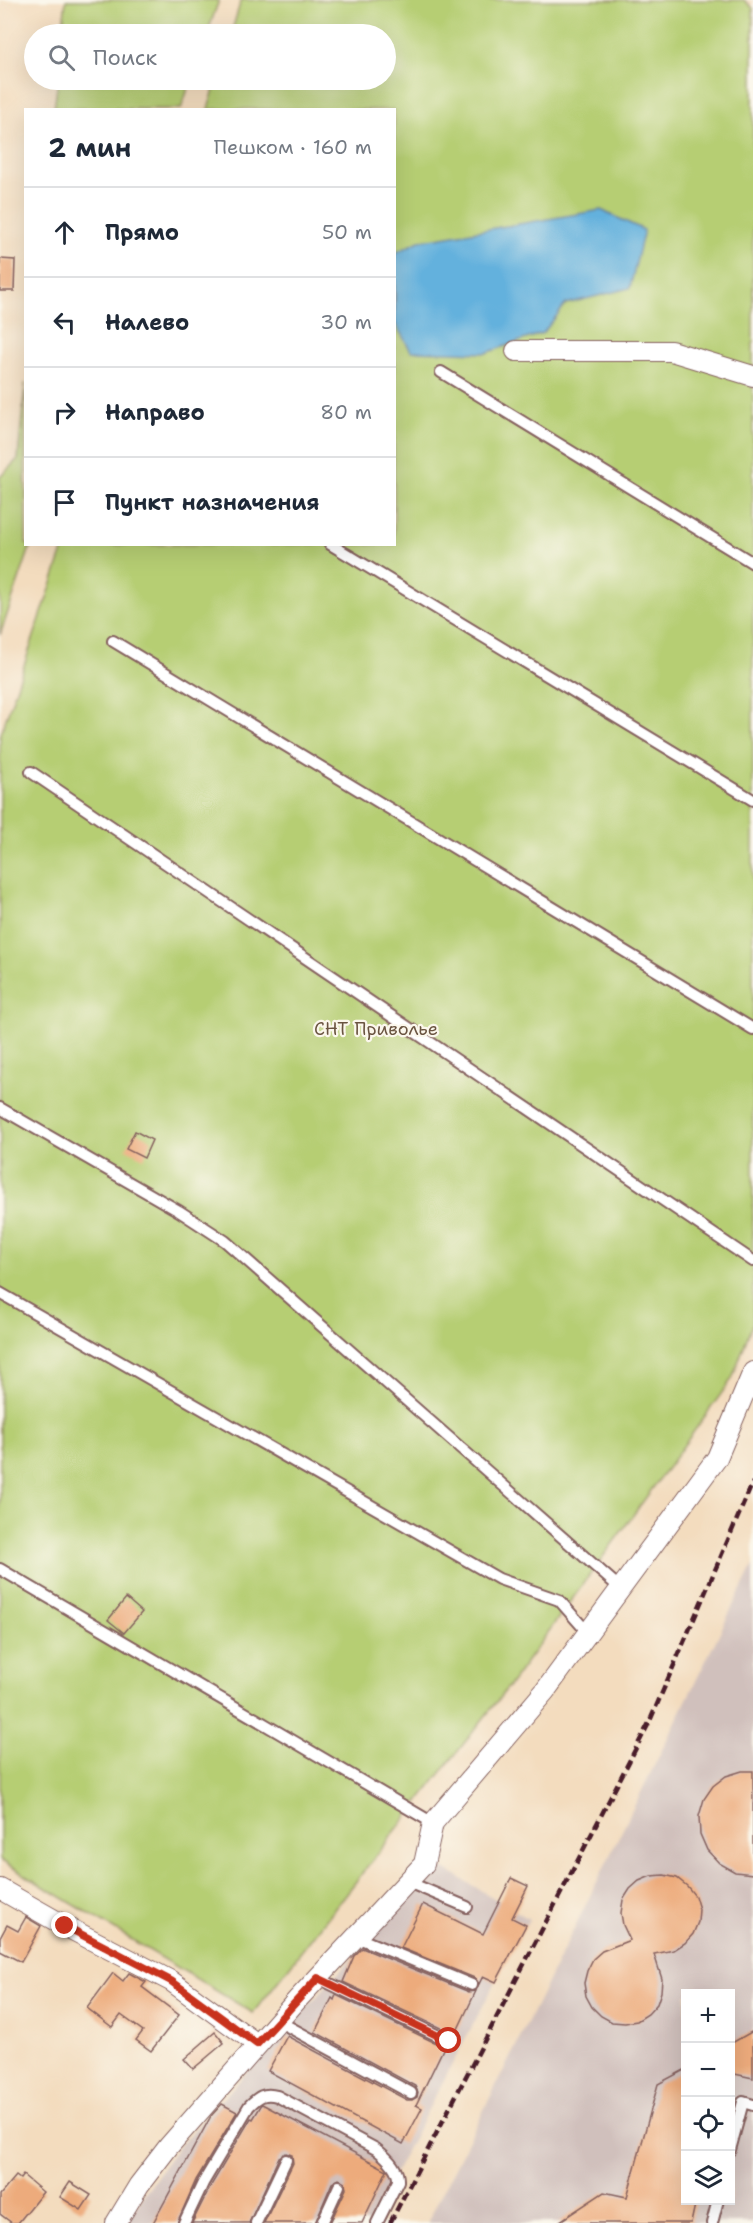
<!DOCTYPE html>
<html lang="ru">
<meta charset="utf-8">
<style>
body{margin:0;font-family:"Shantell Sans",sans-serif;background:#f6f6f7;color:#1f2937}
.controls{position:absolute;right:18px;bottom:18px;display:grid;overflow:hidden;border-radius:0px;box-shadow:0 6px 24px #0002}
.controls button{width:54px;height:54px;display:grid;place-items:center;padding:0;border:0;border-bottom:2px solid #e0e1e3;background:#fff;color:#1f2937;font:30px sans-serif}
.stop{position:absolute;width:18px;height:18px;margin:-14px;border:4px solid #c8321e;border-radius:50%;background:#fff}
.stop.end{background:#c8321e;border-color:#fff;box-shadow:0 2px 6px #0008}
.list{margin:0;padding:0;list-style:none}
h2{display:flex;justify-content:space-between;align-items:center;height:78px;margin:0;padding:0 24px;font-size:26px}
h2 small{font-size:20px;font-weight:400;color:#747a83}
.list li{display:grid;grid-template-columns:39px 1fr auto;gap:18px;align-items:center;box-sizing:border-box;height:90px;padding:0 24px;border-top:2px solid #e0e1e3}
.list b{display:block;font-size:22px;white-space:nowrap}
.list em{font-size:20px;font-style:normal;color:#747a83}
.icon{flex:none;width:33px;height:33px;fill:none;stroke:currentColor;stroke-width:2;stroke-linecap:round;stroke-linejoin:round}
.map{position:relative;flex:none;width:753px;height:2223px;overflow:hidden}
.search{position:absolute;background:#fff;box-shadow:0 6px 24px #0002;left:24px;top:24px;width:372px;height:66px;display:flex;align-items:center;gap:15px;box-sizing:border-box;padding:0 21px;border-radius:33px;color:#747a83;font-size:22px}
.panel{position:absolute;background:#fff;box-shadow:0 6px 24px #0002;left:24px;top:108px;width:372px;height:438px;border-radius:0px}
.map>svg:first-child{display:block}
.industrial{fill:#d0c0bc;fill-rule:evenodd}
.green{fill:#b6ce73;stroke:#80764f;stroke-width:1.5}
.water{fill:#63b1dd;stroke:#566884;stroke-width:1.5}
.building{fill:#edab7b}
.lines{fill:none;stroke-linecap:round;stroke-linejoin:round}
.service-casing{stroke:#85615e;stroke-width:14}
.minor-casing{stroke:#85615e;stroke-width:22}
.service{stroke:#fff;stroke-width:10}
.minor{stroke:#fff;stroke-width:20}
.rail{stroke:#4a1f2b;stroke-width:4.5;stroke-dasharray:9 4.5;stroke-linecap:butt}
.route{stroke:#c8321e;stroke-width:8}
.labels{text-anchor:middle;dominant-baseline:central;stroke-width:4.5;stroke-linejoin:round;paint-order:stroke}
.park-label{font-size:18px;fill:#6a5441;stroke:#fbf7ec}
</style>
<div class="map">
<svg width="753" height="2223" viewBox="0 0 753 2223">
<rect width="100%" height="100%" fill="#fbf7ec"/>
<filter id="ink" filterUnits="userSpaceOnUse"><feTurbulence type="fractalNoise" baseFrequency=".0167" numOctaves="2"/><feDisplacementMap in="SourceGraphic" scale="12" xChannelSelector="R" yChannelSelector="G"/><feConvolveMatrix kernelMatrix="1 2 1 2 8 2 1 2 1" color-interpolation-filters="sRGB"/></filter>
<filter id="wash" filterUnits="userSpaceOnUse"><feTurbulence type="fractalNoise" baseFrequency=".008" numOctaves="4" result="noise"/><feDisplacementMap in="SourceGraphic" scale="24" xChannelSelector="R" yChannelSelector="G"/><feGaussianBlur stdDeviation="1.35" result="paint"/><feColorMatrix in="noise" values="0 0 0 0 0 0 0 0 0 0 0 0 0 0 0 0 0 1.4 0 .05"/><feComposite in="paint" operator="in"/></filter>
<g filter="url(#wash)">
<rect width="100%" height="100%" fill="#f3dcbe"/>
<g class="industrial">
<path d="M753 1565V2223H427L521 2036ZM686 1994H730V2200H686Z"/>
<path d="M438 1865 529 1919 368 2223H124L177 2148Z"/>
</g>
<g class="green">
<path d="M66 0H219L207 34H62Z"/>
<path d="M241 0H744L753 8V1322L732 1379 512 1682 253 2013 0 1860V736L65 545 394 544V110L208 109 217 80H386V34H231Z"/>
<path d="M58 80H191L181 109H54Z"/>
<path d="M25 383 26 544 31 545 0 635V477L18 459Z"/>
</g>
<path class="water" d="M601 210 644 230 630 288 566 304 543 333 486 353 411 351 395 323V253L419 241Z"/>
<g id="blocks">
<g class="building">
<path d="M0 259 15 260 14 291H0Z"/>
<path d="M135 1131 152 1140 144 1158 126 1149Z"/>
<path d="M126 1598 142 1612 124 1633 108 1620Z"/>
<path d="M742 1771H753V1874L735 1872 719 1863 707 1850 700 1834 699 1816 704 1799 713 1786 726 1776Z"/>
<path d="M664 1875 677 1878 687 1886 695 1896 699 1909 698 1922 693 1934 685 1943 674 1950 654 1954 662 1979 661 1992 657 2004 648 2014 637 2021 625 2023 612 2022 601 2016 592 2007 586 1996 584 1983 587 1971 593 1959 602 1951 630 1940 623 1925 621 1913 623 1900 630 1889 639 1881 651 1876Z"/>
<path d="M511 1878 528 1886 512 1918 526 1925 496 1982 483 1976 479 1984 475 1978 401 1948 423 1904 483 1934Z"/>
<path d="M26 1917 41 1926 21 1962 0 1951V1938L7 1925 18 1931Z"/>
<path d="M362 1948 469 1992 476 1991 457 2031 453 2029 451 2033 343 1982 354 1956Z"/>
<path d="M113 1973 123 1981 129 1973 146 1982 142 1987 179 2015 151 2051 136 2040 143 2031 121 2015 112 2027 87 2008Z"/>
<path d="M336 1995 444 2047 416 2105 422 2108 403 2144 268 2071 287 2036 407 2100H412L417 2097 418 2092 415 2086 315 2032 332 1998 334 2000Z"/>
<path d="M753 2031V2078L730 2073V2044Z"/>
<path d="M215 2032 224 2043 193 2069 184 2059Z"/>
<path d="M686 2069V2200H696L691 2223H557L604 2192 627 2197 658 2084Z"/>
<path d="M222 2104 237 2112 196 2180 177 2223H153L211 2116Z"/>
<path d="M262 2104 387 2170 362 2223H330L346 2189 345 2182 339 2179 332 2183 315 2223H264L293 2163 292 2155 286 2153 279 2157 249 2223H192L210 2187 251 2118 253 2119Z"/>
<path d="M23 2175 43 2192 18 2223H12L0 2214V2195L16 2176 20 2179Z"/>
<path d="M70 2182 91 2195 81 2210 60 2197Z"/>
</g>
</g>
</g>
<g filter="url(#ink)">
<use href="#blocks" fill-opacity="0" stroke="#85615e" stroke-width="1.5"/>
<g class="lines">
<defs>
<g id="service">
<path d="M441 372 753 563"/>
<path d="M330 544 753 800"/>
<path d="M113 641 753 1029"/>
<path d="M31 772 753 1261"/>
<path d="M0 1108 179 1211 225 1241 620 1588"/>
<path d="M0 1293 499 1579 559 1600 588 1633"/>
<path d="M0 1569 433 1823"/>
<path d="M408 1882 467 1907"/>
<path d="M356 1937 472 1985"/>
<path d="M318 1978 449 2041"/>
<path d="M278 2021 411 2093"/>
<path d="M730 2150 743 2102 753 2105"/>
<path d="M184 2223 203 2183 249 2106C258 2097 264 2092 277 2096L376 2149C385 2156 399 2168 398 2181L377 2223"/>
<path d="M256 2223 286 2160"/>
<path d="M322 2223 339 2186"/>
<path d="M712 2223 718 2200"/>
</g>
<g id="minor">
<path d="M516 351H671L753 376"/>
<path d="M0 1889 65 1926 171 1981 257 2044"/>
<path d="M116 2223 139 2185 169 2146 297 2000 424 1864 433 1823 545 1691 717 1458 753 1372"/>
</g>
</defs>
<use href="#service" class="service-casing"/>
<use href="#minor" class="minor-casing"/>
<use href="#service" class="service"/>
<use href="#minor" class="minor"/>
<path class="rail" d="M390 2223 649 1723 753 1482"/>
</g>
</g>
<g class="lines" filter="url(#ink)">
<path class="route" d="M65 1926 171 1981 257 2044 318 1978 449 2041"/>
</g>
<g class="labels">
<g class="park-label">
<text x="376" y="1029">СНТ Приволье</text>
</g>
</g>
</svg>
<div class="controls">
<button>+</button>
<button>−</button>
<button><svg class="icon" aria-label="locate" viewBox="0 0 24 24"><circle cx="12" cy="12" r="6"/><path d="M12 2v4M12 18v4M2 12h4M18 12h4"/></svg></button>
<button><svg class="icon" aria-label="layers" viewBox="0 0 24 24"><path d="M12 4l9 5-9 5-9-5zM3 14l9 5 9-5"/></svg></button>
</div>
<div class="stop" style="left:449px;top:2041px"></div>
<div class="stop end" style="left:65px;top:1926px"></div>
<div class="search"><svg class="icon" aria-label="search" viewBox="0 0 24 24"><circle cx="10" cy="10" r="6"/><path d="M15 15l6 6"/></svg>Поиск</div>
<section class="panel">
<h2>2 мин<small>Пешком · 160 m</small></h2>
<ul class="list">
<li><svg class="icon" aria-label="ahead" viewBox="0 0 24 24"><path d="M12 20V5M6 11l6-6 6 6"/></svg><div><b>Прямо</b></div><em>50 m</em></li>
<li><svg class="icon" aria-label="left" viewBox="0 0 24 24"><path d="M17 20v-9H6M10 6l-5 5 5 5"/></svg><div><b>Налево</b></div><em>30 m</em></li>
<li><svg class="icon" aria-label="right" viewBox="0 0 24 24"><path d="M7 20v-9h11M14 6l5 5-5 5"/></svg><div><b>Направо</b></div><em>80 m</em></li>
<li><svg class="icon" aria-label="arrive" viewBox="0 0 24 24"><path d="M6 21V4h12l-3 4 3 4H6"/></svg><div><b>Пункт назначения</b></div></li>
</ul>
</section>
</div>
